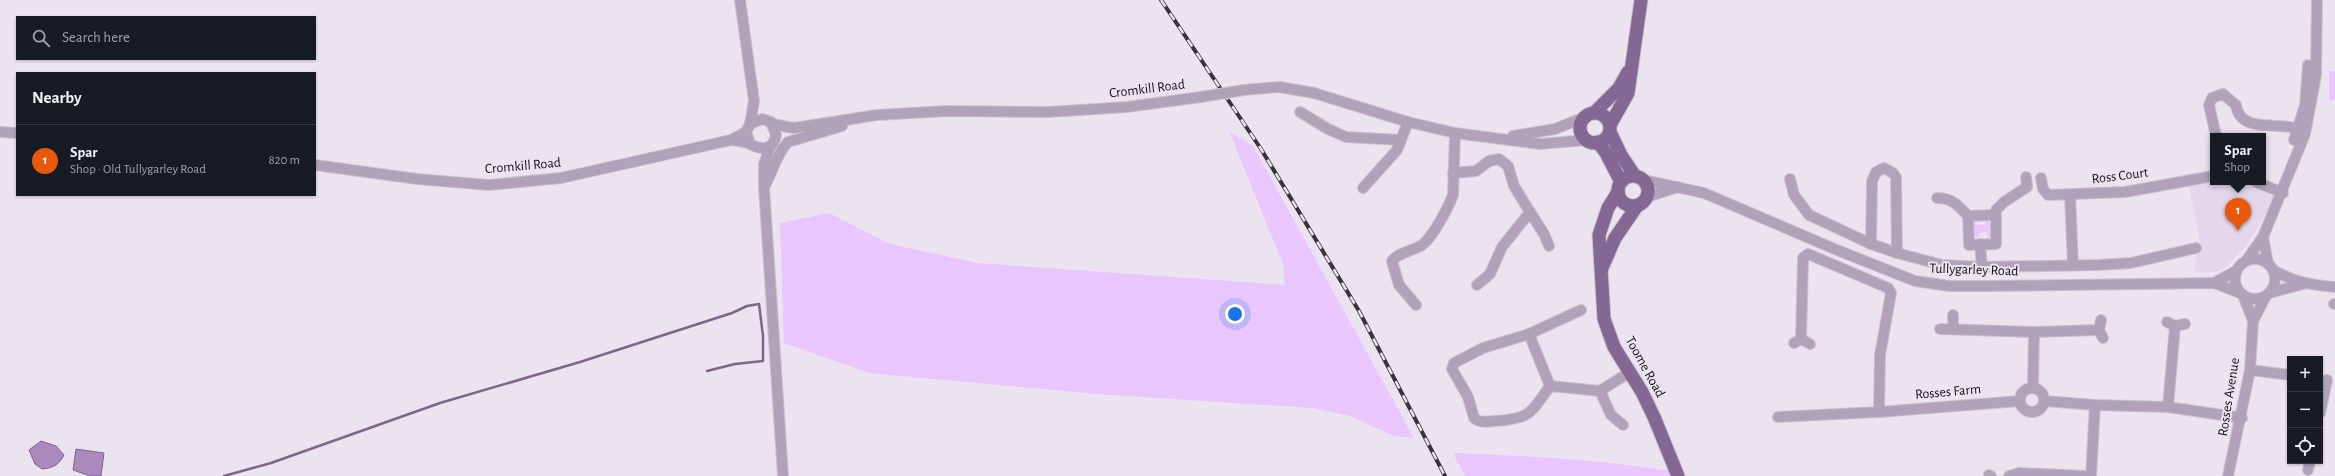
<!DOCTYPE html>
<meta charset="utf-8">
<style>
body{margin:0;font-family:"Alegreya Sans",sans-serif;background:#20242c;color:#f1f3f6}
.controls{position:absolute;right:12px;bottom:12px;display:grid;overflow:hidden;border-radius:0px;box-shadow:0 1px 3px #0004}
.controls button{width:36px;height:36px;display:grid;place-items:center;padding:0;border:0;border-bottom:1px solid #363941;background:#171b24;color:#f1f3f6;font:20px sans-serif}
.you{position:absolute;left:1235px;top:314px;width:14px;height:14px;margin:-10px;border:3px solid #fff;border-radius:50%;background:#1a73e8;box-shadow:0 0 0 6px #1a73e833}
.badge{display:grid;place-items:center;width:26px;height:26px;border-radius:50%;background:#ea580c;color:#fff;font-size:13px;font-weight:700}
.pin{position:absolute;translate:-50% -33px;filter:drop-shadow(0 1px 2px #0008)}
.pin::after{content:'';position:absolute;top:21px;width:14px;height:12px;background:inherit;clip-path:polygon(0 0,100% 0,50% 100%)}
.popup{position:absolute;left:2210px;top:133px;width:56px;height:52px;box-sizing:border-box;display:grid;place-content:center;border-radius:0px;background:#171b24;filter:drop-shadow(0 1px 3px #0005);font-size:13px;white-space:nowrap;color:#9ea1a6}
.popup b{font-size:15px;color:#f1f3f6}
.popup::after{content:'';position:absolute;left:50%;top:100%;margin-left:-8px;border:8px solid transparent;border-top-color:#171b24}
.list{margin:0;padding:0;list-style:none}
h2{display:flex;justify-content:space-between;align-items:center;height:52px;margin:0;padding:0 16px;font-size:17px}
h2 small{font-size:13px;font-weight:400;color:#9ea1a6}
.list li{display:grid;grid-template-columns:26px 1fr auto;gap:12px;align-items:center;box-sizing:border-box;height:72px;padding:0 16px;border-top:1px solid #363941}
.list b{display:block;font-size:15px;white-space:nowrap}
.list p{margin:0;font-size:13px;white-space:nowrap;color:#9ea1a6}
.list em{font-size:13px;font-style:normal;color:#9ea1a6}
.icon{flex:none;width:22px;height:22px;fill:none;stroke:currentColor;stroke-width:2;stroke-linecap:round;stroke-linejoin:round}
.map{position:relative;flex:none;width:2335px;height:476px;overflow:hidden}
.search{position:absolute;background:#171b24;box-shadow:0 1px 3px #0004;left:16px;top:16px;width:300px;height:44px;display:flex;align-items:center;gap:10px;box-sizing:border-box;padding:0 14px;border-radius:0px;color:#9ea1a6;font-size:15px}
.panel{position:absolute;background:#171b24;box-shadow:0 1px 3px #0004;left:16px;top:72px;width:300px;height:124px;border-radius:0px}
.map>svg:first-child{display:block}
.built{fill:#e4d7eb}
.green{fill:#e9c6fd}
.water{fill:#ab89be;stroke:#7e658b}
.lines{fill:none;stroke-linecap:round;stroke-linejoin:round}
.stream{stroke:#7e658b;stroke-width:2.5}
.minor-casing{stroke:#c9c1ce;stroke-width:12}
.major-casing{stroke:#c9c1ce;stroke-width:15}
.minor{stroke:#b1a2ba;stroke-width:10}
.major{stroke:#846893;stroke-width:13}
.rail-casing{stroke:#373339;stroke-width:4}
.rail{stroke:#ece3f1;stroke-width:2.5;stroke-dasharray:8;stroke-linecap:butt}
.minor-bridge-casing{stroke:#c9c1ce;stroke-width:12;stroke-linecap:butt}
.minor-bridge{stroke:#b1a2ba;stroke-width:10}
.labels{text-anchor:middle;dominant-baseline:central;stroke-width:4;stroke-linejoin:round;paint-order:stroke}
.street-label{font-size:14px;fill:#141115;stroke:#ece3f1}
</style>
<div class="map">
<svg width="2335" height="476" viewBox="0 0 2335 476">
<rect width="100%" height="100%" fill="#ece3f1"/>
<path class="built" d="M2213 182H2238L2276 197 2246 246 2224 269 2208 273 2195 271V262L2200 243 2189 186Z"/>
<g class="green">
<rect x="2329" y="71" width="6" height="29"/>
<path d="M1229 131 1253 146 1414 438 1394 436 1350 416 1312 408 1097 394 869 373 784 343 780 223 829 213 890 244 978 263 1285 285 1283 264Z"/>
<path d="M1976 219 1977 225H1986V220L1993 225 1991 237 1988 239 1987 232 1979 233 1978 238 1972 234V222Z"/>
<path d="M1453 453C1526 456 1597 459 1669 471L1671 476H1465Z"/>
</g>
<g class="water">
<path d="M41 441 56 446 64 455C59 465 53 468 42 469L35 464 29 450Z"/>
<path d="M76 449 104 453 101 476H90L73 470Z"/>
</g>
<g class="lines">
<path class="stream" d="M224 476 271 463 440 403 580 362 732 313 747 306 759 304 763 336V361L735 364 707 371"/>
<defs>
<g id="minor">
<path d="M740 0 754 101 750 124"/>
<path d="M1244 90 1279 87 1314 93 1408 122 1455 133 1540 144 1588 140"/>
<path d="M1300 112 1328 129 1346 137 1401 140"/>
<path d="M772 124 794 128 877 115 947 111 1048 112 1127 107 1201 97"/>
<path d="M0 132 17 133"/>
<path d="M1513 136 1555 129 1585 117"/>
<path d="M2216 136 2209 105 2212 98 2223 94 2236 105C2240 134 2278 121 2298 129"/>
<path d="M731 140C737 141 745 141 750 144 761 150 773 151 776 135L771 122 762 119 750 124 746 132 750 144"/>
<path d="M2294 140 2305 105 2308 65"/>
<path d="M770 147 764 164V187L783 476"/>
<path d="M315 165 417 179 489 185 561 178 731 140 746 132"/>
<path d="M1453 173 1476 171 1489 161 1499 159 1508 166 1514 186 1530 212 1502 247 1490 274 1477 285"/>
<path d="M2041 178 2043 189 2048 195 2125 192 2213 176"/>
<path d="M1790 179 1794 195 1809 215 1871 244 1897 253 1942 265 1982 267 2098 265 2131 263 2196 248"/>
<path d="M1644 180 1704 193 1837 250 1915 281 1949 286H1990L2214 283 2240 293"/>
<path d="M2256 182 2283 193"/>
<path d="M764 187C773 172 776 154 788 142L842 126"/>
<path d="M1363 188 1397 150 1408 122"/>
<path d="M2070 195 2073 265"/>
<path d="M1647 197 1678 187"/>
<path d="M1937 198C1952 198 1958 205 1968 216"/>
<path d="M1530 212 1544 234 1549 246"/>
<path d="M1995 215 1968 216 1969 245 1996 244V210L2004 202 2027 187 2026 177"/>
<path d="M2263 237 2268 264"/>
<path d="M1871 244 1872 181 1876 172 1884 168 1893 173 1896 177 1897 253"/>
<path d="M1980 244 1982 267"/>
<circle cx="2255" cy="279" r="20"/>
<path d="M2246 261 2263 237 2305 134 2316 75 2317 0"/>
<path d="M2273 270C2293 282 2312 285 2335 287"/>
<path d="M2214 283 2236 271"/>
<path d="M2269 293 2303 284"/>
<path d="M2334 304H2335"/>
<path d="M1416 305 1399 285 1392 261C1399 252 1413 251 1422 245 1433 237 1448 208 1453 195L1455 133"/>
<path d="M1581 310 1529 334 1483 348 1454 363 1452 369 1468 397 1474 418C1480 423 1487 422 1494 421 1530 419 1530 414 1550 386L1600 391 1630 372"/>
<path d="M1953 315V329"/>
<path d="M2101 320 2099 330 2103 338"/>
<path d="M2253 321 2266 296"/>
<path d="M2167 322 2175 326 2185 324"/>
<path d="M1940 329 2034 332 2099 330"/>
<path d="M1529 334 1550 386"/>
<path d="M1801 339 1803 258 1808 254 1888 288 1891 293 1880 355 1879 412"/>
<path d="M1794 343 1801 339 1810 344"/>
<path d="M2250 370 2290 375"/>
<path d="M2033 387 2034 332"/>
<circle cx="2032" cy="400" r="12"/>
<path d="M1600 391 1611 415 1623 425"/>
<path d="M2045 401 2095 405 2168 407 2242 418"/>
<path d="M2168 407 2175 326"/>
<path d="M2320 413 2327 380"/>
<path d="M1778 417 1879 412 2020 401"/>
<path d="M2308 470 2310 461"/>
<path d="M1989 475 1991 476"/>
<path d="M2009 476 2019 473 2086 476"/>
<path d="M2091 476 2095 405"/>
<path d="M2228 476 2250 370 2253 321 2243 295"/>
</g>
<g id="major">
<path d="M1595 112 1619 88 1628 72"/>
<circle cx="1595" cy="128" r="15"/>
<path d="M1610 125 1628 93 1641 0"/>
<path d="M1610 132 1621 155 1635 176"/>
<path d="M1598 142 1606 153 1621 182"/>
<circle cx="1633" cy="191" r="15"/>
<path d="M1618 192 1608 208 1599 235 1604 319 1614 347 1642 392 1654 417 1678 476"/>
<path d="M1602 268 1615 238 1637 206"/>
</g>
</defs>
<use href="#minor" class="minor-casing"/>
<use href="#major" class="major-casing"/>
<use href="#minor" class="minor"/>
<use href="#major" class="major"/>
<defs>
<path id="rail" d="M1161 0 1261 149 1359 311 1445 476"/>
</defs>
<use href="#rail" class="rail-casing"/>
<use href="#rail" class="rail"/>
<defs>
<path id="minor-bridge" d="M1201 97 1244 90"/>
</defs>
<use href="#minor-bridge" class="minor-bridge-casing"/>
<use href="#minor-bridge" class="minor-bridge"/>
</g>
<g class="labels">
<g class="street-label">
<text transform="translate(1147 89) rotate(-7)">Cromkill Road</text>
<text transform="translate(523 166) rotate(-5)">Cromkill Road</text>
<text transform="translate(2120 176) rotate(-7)">Ross Court</text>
<text transform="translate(1974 270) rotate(2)">Tullygarley Road</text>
<text transform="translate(1645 367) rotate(61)">Toome Road</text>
<text transform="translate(1948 392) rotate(-5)">Rosses Farm</text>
<text transform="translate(2229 397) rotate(-81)">Rosses Avenue</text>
</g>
</g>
</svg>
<div class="controls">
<button>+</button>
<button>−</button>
<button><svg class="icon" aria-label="locate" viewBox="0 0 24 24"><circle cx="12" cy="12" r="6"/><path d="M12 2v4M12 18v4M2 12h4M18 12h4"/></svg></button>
</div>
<div class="you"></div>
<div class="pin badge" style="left:2238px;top:231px">1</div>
<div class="popup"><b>Spar</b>Shop</div>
<div class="search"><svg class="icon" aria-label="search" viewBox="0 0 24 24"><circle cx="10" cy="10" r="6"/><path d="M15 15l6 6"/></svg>Search here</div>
<section class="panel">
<h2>Nearby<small></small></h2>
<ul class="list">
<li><span class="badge">1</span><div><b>Spar</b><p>Shop · Old Tullygarley Road</p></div><em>820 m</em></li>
</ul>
</section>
</div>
